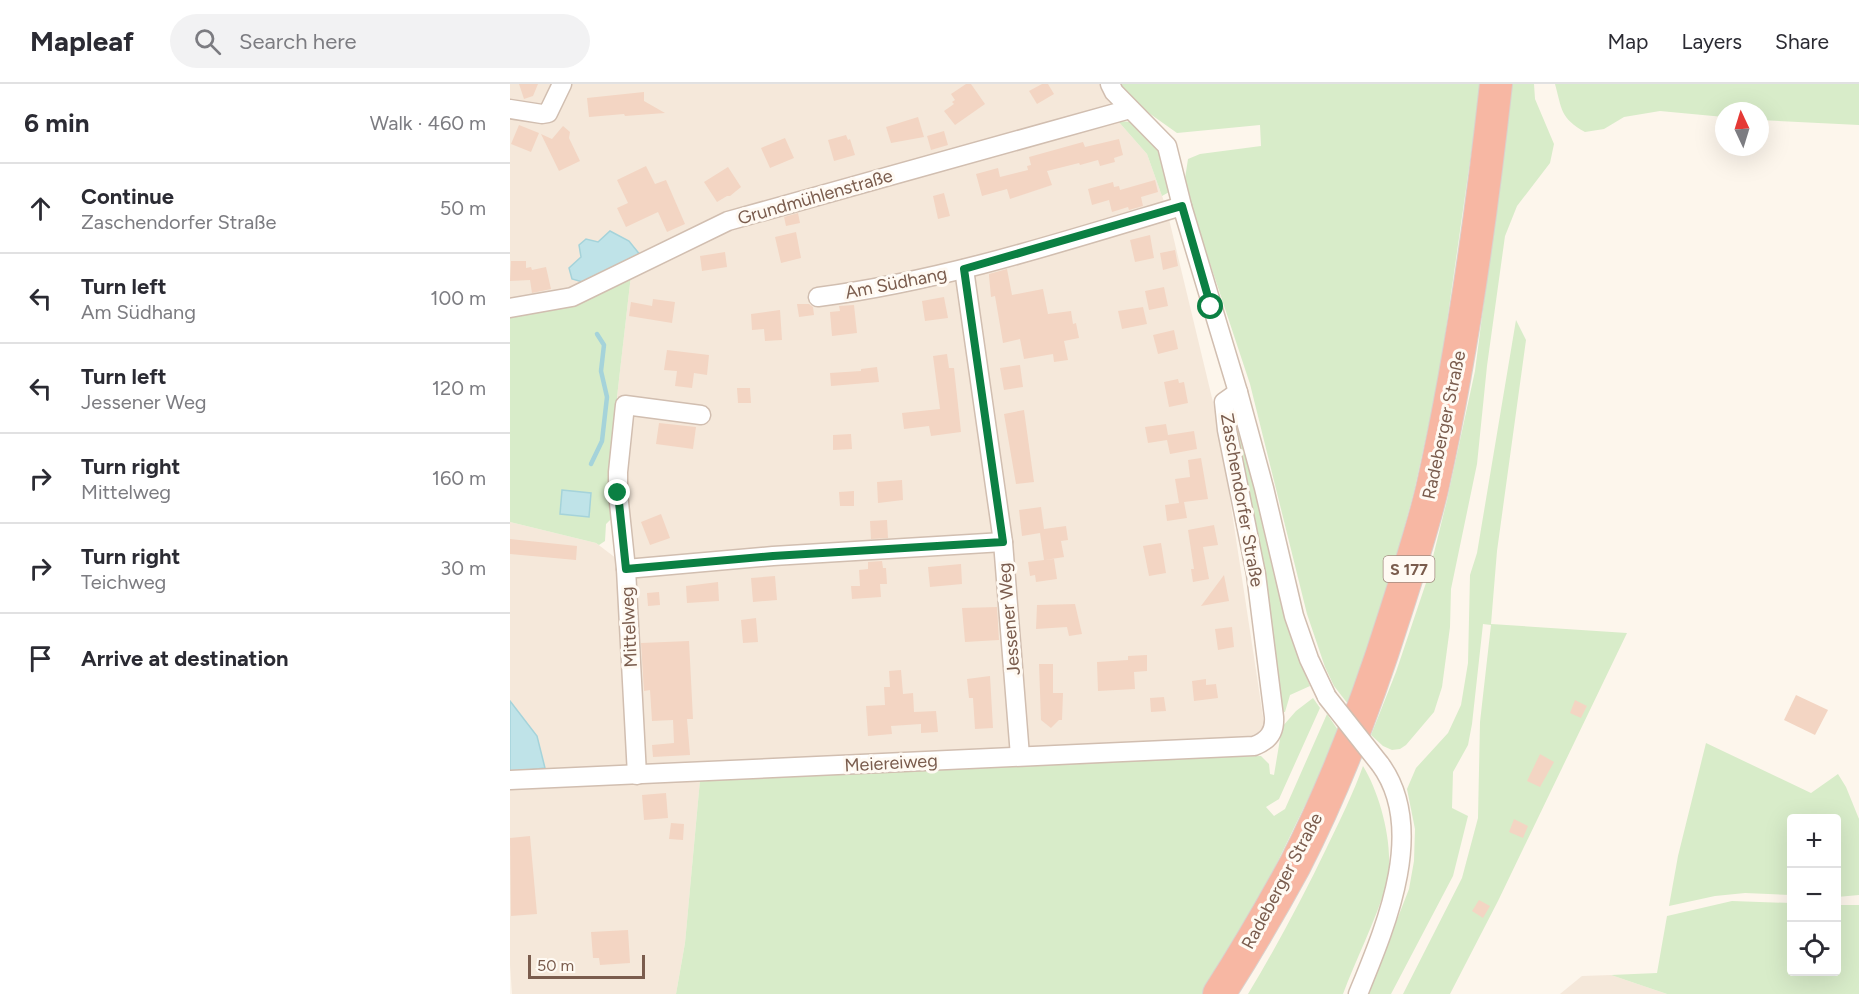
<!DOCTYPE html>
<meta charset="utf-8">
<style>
body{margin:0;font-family:Figtree,sans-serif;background:#f2f2f3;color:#2b2b33}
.controls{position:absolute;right:18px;bottom:18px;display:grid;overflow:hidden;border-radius:6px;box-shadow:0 6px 24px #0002}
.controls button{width:54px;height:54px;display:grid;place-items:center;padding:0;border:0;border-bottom:2px solid #e1e1e2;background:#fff;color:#2b2b33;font:30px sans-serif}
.compass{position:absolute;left:1205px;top:18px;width:54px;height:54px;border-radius:50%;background:#fff;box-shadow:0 6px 24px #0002;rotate:356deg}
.scale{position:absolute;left:18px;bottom:15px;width:117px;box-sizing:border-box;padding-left:6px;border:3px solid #7a5c4d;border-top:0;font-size:16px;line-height:21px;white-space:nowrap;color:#7a5c4d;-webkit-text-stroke:4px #fffaf3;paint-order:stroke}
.stop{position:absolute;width:18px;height:18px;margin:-14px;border:4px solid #0b8043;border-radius:50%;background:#fff}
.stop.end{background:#0b8043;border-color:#fff;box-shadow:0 2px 6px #0008}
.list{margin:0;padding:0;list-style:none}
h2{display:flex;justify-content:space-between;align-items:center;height:78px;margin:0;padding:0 24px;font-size:26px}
h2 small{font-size:20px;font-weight:400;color:#7c7c81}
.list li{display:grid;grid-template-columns:39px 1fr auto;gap:18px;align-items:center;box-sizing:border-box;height:90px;padding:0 24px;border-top:2px solid #e1e1e2}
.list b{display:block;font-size:22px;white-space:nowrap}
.list p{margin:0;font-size:20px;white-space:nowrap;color:#7c7c81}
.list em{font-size:20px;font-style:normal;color:#7c7c81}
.icon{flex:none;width:33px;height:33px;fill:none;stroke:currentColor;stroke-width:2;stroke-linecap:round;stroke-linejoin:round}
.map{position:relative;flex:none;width:1349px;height:910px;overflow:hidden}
header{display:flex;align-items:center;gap:36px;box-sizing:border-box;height:84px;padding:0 30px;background:#fff;border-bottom:2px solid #e1e1e2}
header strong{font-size:28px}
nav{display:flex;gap:33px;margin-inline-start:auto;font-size:21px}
.search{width:420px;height:54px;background:#f2f2f3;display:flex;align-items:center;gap:15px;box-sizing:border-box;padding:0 21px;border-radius:33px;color:#7c7c81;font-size:22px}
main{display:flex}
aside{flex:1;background:#fff}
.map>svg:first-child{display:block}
.residential{fill:#f5e8da}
.green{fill:#d8ecc9}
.water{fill:#bfe3e8;stroke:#a5d3da;stroke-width:1.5}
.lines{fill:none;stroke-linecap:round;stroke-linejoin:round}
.stream{stroke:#a5d3da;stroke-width:4.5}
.building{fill:#f3d5c3}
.street-casing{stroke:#d1beb0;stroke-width:21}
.highway-casing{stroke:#dad1cd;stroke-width:34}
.street{stroke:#fff;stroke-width:18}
.highway{stroke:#f7b7a3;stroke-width:32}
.street-bridge-casing{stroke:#d1beb0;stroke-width:21;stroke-linecap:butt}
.street-bridge{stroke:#fff;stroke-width:18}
.route{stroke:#0b8043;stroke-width:8}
.labels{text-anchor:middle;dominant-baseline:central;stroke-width:6;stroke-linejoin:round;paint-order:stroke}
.shield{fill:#fffaf3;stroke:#a28b7f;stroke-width:1.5}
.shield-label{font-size:16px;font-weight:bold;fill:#7a5c4d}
.street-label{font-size:18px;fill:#7a5c4d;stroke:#fffaf3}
</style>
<header>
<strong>Mapleaf</strong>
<div class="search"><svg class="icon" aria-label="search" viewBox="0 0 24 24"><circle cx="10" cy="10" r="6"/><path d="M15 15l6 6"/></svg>Search here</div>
<nav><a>Map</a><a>Layers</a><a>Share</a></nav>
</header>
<main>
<aside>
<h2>6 min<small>Walk · 460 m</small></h2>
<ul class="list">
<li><svg class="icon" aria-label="ahead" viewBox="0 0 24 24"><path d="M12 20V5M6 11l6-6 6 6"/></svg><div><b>Continue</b><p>Zaschendorfer Straße</p></div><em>50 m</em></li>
<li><svg class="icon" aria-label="left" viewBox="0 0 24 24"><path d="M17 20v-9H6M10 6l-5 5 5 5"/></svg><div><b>Turn left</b><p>Am Südhang</p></div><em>100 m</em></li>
<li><svg class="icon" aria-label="left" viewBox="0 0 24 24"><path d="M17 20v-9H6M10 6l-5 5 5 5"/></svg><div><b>Turn left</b><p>Jessener Weg</p></div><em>120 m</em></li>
<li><svg class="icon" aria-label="right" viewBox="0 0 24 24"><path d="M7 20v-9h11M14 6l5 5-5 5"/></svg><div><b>Turn right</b><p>Mittelweg</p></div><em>160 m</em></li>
<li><svg class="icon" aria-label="right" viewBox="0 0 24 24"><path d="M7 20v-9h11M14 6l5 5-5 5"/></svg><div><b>Turn right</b><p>Teichweg</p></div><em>30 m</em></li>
<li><svg class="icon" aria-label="arrive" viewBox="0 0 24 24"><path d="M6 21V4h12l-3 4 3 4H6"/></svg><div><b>Arrive at destination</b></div></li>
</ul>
</aside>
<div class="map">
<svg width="1349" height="910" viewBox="0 0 1349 910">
<rect width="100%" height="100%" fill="#fdf6ec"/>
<g class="residential">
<path d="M0 0H592L603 15 601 24 216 134 75 202 0 220Z"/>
<path d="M608 37 637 70 656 123 445 190 451 200 484 446 479 453 121 479 111 409 118 326 193 324 107 313 121 191 210 146Z"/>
<path d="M658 131 709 343 754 639 751 649 743 655 519 667 513 658 460 194 464 187Z"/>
<path d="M0 438 86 459 111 478 122 686 0 690Z"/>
<path d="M475 465 489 470 503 659 496 667 131 686 122 489Z"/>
<path d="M190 696 175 859 166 910H2L0 881V704Z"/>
<path d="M1101 891 1157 910H1050L1072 892Z"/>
</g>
<g class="green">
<path d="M608 0H971L929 294 904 408 882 489 853 586 838 620 824 602 815 583 797 530 740 300 674 101 678 75 690 70 751 62 750 41 667 49 629 22Z"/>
<path d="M1002 0H1024L1025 15 1044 60 1040 79 1007 122 995 152 977 282 967 380 941 505 940 543 932 603 924 628 896 661 890 665 882 666 873 662 861 651 886 588 918 493 937 416 965 287Z"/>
<path d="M1045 0H1349V41L1250 36V27H1214V33L1150 27 1114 33 1094 45 1075 48C1050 34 1052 25 1045 0Z"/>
<path d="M608 37 624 38 644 60 651 73 661 107 652 112 637 70Z"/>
<path d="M121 191 107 313 108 325 103 433 96 440 95 457 89 461 86 459 0 438V229Z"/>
<path d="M1006 236 1016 256 987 467 981 540 1117 549 988 817 940 910H893L952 794 968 734 970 638 981 541 973 540 962 640 958 661 943 688 942 724 958 732 943 792 881 910H858L899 805 904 777 905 745 897 705 906 684 938 649 951 621 958 579 960 491 967 469Z"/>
<path d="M726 321C748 415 763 512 800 602L780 611 775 628 770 629 722 322Z"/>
<path d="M803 614 810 624 769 715 756 723 764 732 775 725 817 630 830 649 735 845 692 910H166L175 859 190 696 709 668 711 673 751 672 759 680 760 690 764 691 772 643 786 627Z"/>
<path d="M1196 659 1301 709 1328 690 1336 703 1349 735V811L1327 813 1326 734H1282L1281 811 1235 809 1205 812 1159 822 1168 772Z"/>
<path d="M853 682C871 711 886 768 876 802 865 838 846 875 833 910H738C767 862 793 813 817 763 830 736 843 710 853 682Z"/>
<path d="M1222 817 1281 819 1282 888H1326L1327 821H1349V910H1157L1101 891 1147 889 1157 832Z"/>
</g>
<g class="water">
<path d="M100 147 119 157 131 172 76 199 62 195 59 184 71 173 69 161 76 155 88 158Z"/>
<path d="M52 406 81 409 79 433 50 430Z"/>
<path d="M0 617 27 652 35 684 0 688Z"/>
</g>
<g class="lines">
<path class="stream" d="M81 380 92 357 97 313 91 287 94 261 87 250"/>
</g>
<g class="building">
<path d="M9 0H28L23 12 14 15Z"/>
<path d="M456 0H461L475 20 445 41 434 27 444 20 442 18 445 16 441 10Z"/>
<path d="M532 0H538L544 10 527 20 519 7Z"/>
<path d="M134 8V17L155 29 115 32 114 30 79 33 77 14Z"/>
<path d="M408 33 414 53 381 59 376 43Z"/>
<path d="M9 41 29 49 21 68 1 60Z"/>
<path d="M53 42 60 48 59 54 70 77 49 87 31 50 42 55Z"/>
<path d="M434 47 438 61 421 66 417 52Z"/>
<path d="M336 51 338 56 340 55 345 71 324 77 318 56Z"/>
<path d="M275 54 284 74 260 84 251 64Z"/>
<path d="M609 55 613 71 604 74 605 78 590 82 588 76 570 81 569 79 537 87 542 101 500 115 497 105 472 112 466 90 488 84 490 93 518 86 517 82 521 81 519 73 573 58 575 63Z"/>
<path d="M136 82 145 100 156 96 175 140 157 148 148 128 116 143 107 124 118 119 107 96Z"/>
<path d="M218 83 231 103 220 112H217L207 118 194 98Z"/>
<path d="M645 96 648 108 631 113 633 122 619 126 618 123 602 128 599 116 582 121 578 105 603 98 604 103 609 102 610 106Z"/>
<path d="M434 109 440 132 428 135 423 112Z"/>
<path d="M288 129 290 139 276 142 274 133Z"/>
<path d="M286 148 291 174 271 179 265 153Z"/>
<path d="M640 151 644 174 625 178 620 156Z"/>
<path d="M665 166 668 182 653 186 650 169Z"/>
<path d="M215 168 217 183 192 187 190 172Z"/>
<path d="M1 177H16V184L21 183 22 186 36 183 41 205 22 209 20 196 0 197Z"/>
<path d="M497 185 502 211 533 205 538 230 561 227 563 240 566 239 569 254 554 257 558 276 544 278 543 270 514 275 510 255 493 259 485 212 481 213 479 192V190Z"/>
<path d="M654 203 658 222 639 226 635 207Z"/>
<path d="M434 213 438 234 415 237 412 217Z"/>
<path d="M143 215 165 218 162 239 119 232 121 218 142 222Z"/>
<path d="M299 220 303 223 304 231 289 233 287 220Z"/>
<path d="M344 221 347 249 322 252 320 228 330 227 329 222Z"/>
<path d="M633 223 637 240 612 245 608 227Z"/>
<path d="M270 226 272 256 255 257 254 245 242 246 241 230Z"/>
<path d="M664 246 668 265 648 270 643 251Z"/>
<path d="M157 266 199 271 197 291 184 289 182 304 165 302 167 287 154 286Z"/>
<path d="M437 270 439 284H444L451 348 421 352 419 342 394 345 392 329 430 325 423 272Z"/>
<path d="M510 281 513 303 494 306 490 284Z"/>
<path d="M367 283 369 298 321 302 320 289 351 287V285Z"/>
<path d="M668 295 669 299 674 298 678 319 659 323 654 298Z"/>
<path d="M227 304H240L241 319H228Z"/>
<path d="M514 326 524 398 506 400 494 330Z"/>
<path d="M149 339 186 343 183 365 146 360Z"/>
<path d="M656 340 658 351 684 347 687 365 660 370 657 356 638 359 635 343Z"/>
<path d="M341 350 342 365 323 366V351Z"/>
<path d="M691 374 698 415 674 418 677 434 657 437 655 421 669 419 665 395 680 393 678 376Z"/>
<path d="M392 396 393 416 368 419 367 398Z"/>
<path d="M344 407V422H330L329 408Z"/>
<path d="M531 423 534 445 556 442 558 456 551 457 554 473 535 476 544 475 547 495 526 498 525 491 520 492 518 478 534 476 530 449 512 452 509 426Z"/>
<path d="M151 430 160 454 140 461 131 438Z"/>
<path d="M377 436 378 454 361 455 360 437Z"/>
<path d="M704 441 708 461 693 463 699 495 683 498 681 485H684L678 446Z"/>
<path d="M0 455 67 462 66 476 0 470Z"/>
<path d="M651 459 656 489 639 492 633 462Z"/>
<path d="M372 477 373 484H376L377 500H370L371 513 342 515 341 502H350L349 486 358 485V478Z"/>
<path d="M451 480 452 500 420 503 418 483Z"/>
<path d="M714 491 719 517 691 522Z"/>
<path d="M265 492 267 516 243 518 241 494Z"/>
<path d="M208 498 209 517 177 519 176 502Z"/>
<path d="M149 508 150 521 138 522 137 509Z"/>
<path d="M565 520 572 550 559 552 557 543 526 545 527 521Z"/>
<path d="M487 523 489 556 455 558 452 524Z"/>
<path d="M246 534 248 558 233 559 231 536Z"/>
<path d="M722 543 724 563 708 566 705 545Z"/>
<path d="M179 557 183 635H177L180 671 143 673 142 661 164 659 163 636 142 637 140 606 134 607 131 559Z"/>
<path d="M637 571V587L624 588 625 605 588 607 587 578 618 576V572Z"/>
<path d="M529 580H543V609H553L552 636H549L541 644 531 636Z"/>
<path d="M391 586 393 610 403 609 404 628 426 627 428 648 411 649V640L381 642 382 650 358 652 356 622 375 621 374 603H380L379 587Z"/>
<path d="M480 592 483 644 465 645 463 614H459L457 595Z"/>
<path d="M696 595V601L706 600 708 614 684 617 682 597Z"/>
<path d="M1286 611 1318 626 1305 651 1274 636Z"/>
<path d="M654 613 656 627 641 628 640 614Z"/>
<path d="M1065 616 1077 622 1071 634 1060 629Z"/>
<path d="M1030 670 1044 678 1030 703 1017 697Z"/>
<path d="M156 709 158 734 134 736 132 711Z"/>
<path d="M1004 735 1018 742 1013 754 999 748Z"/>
<path d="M161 739 174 740 173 756 159 755Z"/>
<path d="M20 752 27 830 1 832 0 754Z"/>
<path d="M969 816 980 822 973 834 962 827Z"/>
<path d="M118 846 120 879 90 881 89 874H83L81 848Z"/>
</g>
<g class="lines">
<defs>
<g id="street">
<path d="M600 0 604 8 657 62 672 122 728 308 754 404 784 532 799 575 817 613"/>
<path d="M0 25 32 30 38 29 52 0"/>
<path d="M454 185 493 458 510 672"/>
<path d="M308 213C432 197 552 158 672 122"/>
<path d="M0 224 62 213 218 137 620 25"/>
<path d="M116 485 263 472 493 458"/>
<path d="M127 691 116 485 108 409V388L115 321 191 331"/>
<path d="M0 696 744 662C758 657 765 648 764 633L746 490 717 346 714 318 728 308"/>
<path d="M848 910C875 844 918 745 870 680"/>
</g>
<path id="highway" d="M709 910C736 868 761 825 785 781 826 701 858 616 885 530 898 489 912 447 922 405 952 272 971 136 986 0"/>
</defs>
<use href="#street" class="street-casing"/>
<use href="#highway" class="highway-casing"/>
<use href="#street" class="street"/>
<use href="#highway" class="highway"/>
<defs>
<path id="street-bridge" d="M817 613 870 680"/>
</defs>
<use href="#street-bridge" class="street-bridge-casing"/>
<use href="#street-bridge" class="street-bridge"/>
</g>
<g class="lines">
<path class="route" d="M108 409 116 485 263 472 493 458 454 185 672 122 701 223"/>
</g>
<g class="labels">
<rect class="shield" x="873.5" y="472" width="51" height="26" rx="4.5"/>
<g class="shield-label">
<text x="899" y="485">S 177</text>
</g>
<g class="street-label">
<text transform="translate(305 113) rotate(-16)">Grundmühlenstraße</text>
<text transform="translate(386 199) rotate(-11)">Am Südhang</text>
<text transform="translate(934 341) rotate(-78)">Radeberger Straße</text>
<text transform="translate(732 416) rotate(80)">Zaschendorfer Straße</text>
<text transform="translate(499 535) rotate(-95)">Jessener Weg</text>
<text transform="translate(119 543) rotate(-93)">Mittelweg</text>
<text transform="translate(381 679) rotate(-3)">Meiereiweg</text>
<text transform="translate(772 797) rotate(-62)">Radeberger Straße</text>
</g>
</g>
</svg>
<div class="controls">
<button>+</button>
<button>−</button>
<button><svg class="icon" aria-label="locate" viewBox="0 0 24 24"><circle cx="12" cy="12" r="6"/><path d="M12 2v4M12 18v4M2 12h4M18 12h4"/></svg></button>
</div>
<svg class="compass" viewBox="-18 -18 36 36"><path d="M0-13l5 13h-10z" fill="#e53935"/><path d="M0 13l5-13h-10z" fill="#7c7c81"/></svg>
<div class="scale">50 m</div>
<div class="stop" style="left:701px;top:223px"></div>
<div class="stop end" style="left:108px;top:409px"></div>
</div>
</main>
